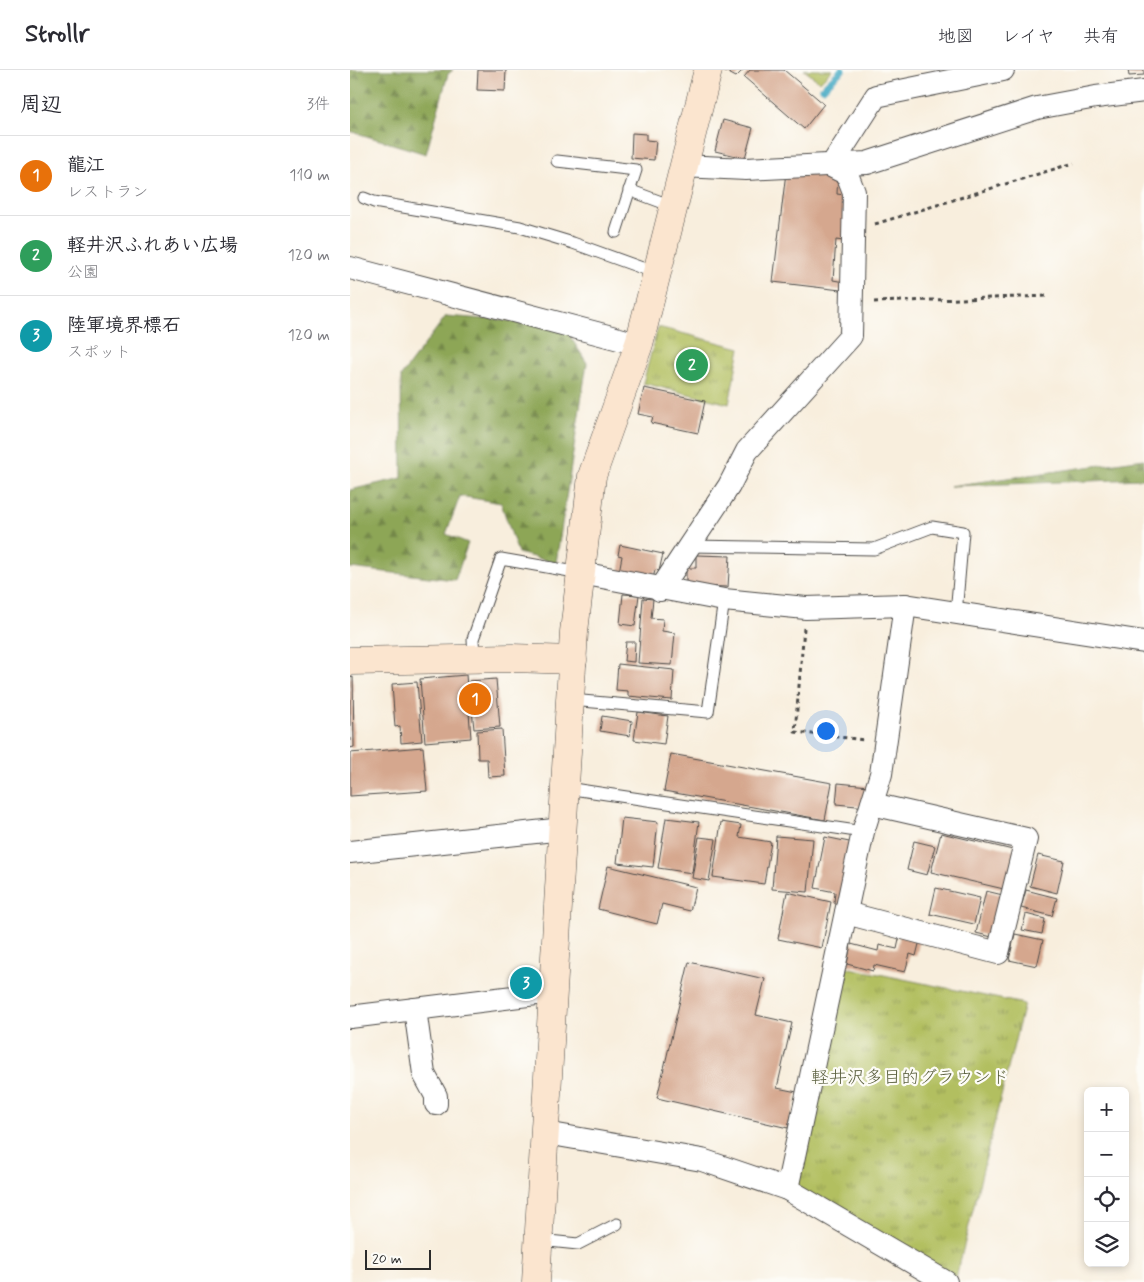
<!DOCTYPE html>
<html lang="ja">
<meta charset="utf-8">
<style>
body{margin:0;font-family:Mynerve,"Klee One",sans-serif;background:#f2f2f3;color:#2b2b33}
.controls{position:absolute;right:15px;bottom:15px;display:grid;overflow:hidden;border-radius:8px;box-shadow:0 2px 8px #0003}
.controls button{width:45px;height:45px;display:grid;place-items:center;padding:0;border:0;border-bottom:1px solid #e1e1e2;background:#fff;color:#2b2b33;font:25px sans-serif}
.scale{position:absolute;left:15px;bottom:12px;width:66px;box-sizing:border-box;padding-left:5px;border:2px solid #2b2b2b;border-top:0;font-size:14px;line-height:18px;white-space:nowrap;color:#2b2b2b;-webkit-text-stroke:4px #fdfcf7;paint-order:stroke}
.you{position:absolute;left:475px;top:660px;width:18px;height:18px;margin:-12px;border:4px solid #fff;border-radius:50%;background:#1a73e8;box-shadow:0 0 0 8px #1a73e833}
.badge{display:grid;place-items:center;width:32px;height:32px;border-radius:50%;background:#111827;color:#fff;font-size:16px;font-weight:700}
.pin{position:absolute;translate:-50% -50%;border:2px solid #fff;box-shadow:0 1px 5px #0006}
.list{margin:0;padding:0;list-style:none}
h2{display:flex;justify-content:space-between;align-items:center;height:65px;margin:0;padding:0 20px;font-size:21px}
h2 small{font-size:16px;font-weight:400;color:#7c7c81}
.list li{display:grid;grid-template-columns:32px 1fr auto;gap:15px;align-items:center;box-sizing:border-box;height:80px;padding:0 20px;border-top:1px solid #e1e1e2}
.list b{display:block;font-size:19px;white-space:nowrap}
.list p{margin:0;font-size:16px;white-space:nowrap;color:#7c7c81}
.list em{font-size:16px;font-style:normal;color:#7c7c81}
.icon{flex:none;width:28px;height:28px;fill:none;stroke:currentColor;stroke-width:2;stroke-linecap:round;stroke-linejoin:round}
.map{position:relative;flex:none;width:794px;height:1212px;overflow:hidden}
header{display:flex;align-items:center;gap:30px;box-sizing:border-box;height:70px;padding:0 25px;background:#fff;border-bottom:1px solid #e1e1e2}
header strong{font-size:24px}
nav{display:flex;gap:28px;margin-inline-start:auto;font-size:18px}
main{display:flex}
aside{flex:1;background:#fff}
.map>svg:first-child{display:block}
.forest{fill:url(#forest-firs);stroke:#5c6841}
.park{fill:url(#park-tufts);stroke:#6e7546}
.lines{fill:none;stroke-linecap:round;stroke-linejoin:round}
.stream{stroke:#43a9c3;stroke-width:7}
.building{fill:#d5a78e}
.lane-casing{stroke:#4a4846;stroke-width:13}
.street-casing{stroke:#4a4846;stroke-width:24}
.secondary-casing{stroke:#4a4846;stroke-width:29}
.path{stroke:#4a4846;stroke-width:3;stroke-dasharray:4 4;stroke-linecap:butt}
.lane{stroke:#fff;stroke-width:11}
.street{stroke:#fff;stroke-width:22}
.secondary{stroke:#fbe5cf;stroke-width:28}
.labels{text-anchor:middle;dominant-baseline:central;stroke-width:4.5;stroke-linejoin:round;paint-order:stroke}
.park-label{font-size:18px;fill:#5a5f3e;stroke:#fdfcf7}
</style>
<header>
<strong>Strollr</strong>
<nav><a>地図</a><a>レイヤ</a><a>共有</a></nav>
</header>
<main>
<aside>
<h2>周辺<small>3件</small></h2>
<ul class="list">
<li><span class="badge" style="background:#e8710a">1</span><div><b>龍江</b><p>レストラン</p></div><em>110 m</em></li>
<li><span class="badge" style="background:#2e9e5b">2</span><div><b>軽井沢ふれあい広場</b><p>公園</p></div><em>120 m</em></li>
<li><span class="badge" style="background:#0f9aa8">3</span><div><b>陸軍境界標石</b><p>スポット</p></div><em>120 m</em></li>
</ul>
</aside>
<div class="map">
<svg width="794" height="1212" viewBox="0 0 794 1212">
<defs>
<pattern id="forest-firs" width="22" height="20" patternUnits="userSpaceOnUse" patternTransform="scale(1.25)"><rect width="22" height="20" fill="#8da657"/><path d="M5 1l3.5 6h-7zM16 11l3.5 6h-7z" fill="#738748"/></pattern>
<pattern id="park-tufts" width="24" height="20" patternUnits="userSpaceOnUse" patternTransform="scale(1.25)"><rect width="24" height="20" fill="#b2bf61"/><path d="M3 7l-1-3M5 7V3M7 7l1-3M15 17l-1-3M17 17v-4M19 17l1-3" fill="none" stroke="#919b50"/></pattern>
</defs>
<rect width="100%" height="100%" fill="#fdfcf7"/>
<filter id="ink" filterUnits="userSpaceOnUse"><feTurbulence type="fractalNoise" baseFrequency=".02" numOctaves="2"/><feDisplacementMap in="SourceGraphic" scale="10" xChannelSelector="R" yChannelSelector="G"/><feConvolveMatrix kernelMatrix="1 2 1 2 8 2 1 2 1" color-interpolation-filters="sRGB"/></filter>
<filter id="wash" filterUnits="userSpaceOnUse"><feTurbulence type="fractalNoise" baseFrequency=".0096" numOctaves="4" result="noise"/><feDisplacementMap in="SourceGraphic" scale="20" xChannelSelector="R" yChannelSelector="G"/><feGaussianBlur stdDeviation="1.12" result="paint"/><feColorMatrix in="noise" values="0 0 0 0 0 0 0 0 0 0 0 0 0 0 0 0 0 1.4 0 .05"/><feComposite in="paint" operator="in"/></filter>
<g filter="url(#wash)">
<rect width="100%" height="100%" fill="#f8eedd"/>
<g class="forest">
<path d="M0 0H103L98 4 76 84 0 61Z"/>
<path d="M96 246 213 255 237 293 206 493 168 483 151 433 110 426 96 464 118 473 105 510 0 498V420L52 408 51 306Z"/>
<path d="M794 389V409L600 416Z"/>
</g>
<g class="park">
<path d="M454 0H482L470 12Z"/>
<path d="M308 257 390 278 379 334 293 313Z"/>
<path d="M490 896 674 934 606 1208 445 1120Z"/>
</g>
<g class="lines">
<path class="stream" d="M473 18 492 0"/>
</g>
<g id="blocks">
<g class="building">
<path d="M128 0H156L155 21 127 20Z"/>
<path d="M373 0H393L386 7Z"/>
<path d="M400 0H434L474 34 454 59 394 7Z"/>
<path d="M778 0H794V5L779 6Z"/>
<path d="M373 50 403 58 395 88 365 81Z"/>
<path d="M282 63 296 64V70L306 71 304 90 281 88Z"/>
<path d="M436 102 488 104 487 124 501 126 493 171 486 170 483 210 500 213 499 221 423 212Z"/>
<path d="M294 318 355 331 348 363 301 353 303 347 288 344Z"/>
<path d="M270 475 313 484 309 501 305 500 303 509 269 502 272 486 268 485Z"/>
<path d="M346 485 380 486 378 517 336 516V498H346Z"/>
<path d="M273 524 289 525 285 556 270 554Z"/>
<path d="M293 528 303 529 301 548 313 549 312 561 325 563 322 595 288 593Z"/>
<path d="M276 572H285L284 592 274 591Z"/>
<path d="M268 594 324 600 322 630 278 626V621L266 620Z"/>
<path d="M116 605 121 668 75 672 70 609Z"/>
<path d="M3 607 4 677 0 678V608Z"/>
<path d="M146 609 150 657 124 659 119 611Z"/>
<path d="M67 612 72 671 51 673 50 656 45 657 42 614Z"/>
<path d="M288 642 318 646 314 674 284 670Z"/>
<path d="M252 646 282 651 280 666 250 661Z"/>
<path d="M152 659 155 706 138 707 137 689H128L127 661Z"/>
<path d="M73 677 77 721 0 726V683Z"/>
<path d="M321 684 482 713 475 750 314 721Z"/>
<path d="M488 713 519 716 517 737 486 734Z"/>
<path d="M272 748 308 752 303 797 267 793Z"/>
<path d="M316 748 349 752 342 803 308 798Z"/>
<path d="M371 752 391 755 389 767 421 772 414 814 363 807Z"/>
<path d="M591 763 667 781 658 820 581 802Z"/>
<path d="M426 766 463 769 458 822 422 819Z"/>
<path d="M349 767 366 769 359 811 342 808Z"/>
<path d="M475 767 504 773 492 834 484 833 485 822 465 818Z"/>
<path d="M564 771 585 776 577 805 557 800Z"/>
<path d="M688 785 714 791 707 823 680 816Z"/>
<path d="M258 796 346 817 340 841 312 834 307 854 248 839Z"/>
<path d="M586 818 630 828 624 854 580 844Z"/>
<path d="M676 820 707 828 702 846 671 838Z"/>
<path d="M636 821 657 826 646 868 626 863Z"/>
<path d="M437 822 481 832 472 878 428 869Z"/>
<path d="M676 844 695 849 692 864 672 860Z"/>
<path d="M665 864 693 870 687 896 659 890Z"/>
<path d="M550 865 570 870 566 886 560 884 555 902 524 895 523 901 497 894 501 874 528 881 529 875 547 879Z"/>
<path d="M339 892 415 909 406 945 442 953 427 1018 447 1022 438 1058 307 1028Z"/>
</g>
</g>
</g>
<g filter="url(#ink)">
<use href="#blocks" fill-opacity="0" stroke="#4a4846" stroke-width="1"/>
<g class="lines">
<defs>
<g id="lane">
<path d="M207 91 286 100 266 162"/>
<path d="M279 120 322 136"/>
<path d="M14 128 24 132 170 157 223 173 306 203"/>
<path d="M339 476 524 479 582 457 613 462 606 544"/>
<path d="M124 588 123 569 151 489 231 503"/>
<path d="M221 630 358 642 374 530"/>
<path d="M216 718 513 762"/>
<path d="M189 1170 228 1174 267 1154"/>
</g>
<g id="street">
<path d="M332 96 396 99 517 93 687 38 746 27 794 21"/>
<path d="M0 198 273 270"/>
<path d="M231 503 374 530 456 538 555 535 794 572"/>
<path d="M310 520 379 416 397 381 501 266 504 122 497 104 481 96 526 26 653 0"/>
<path d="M0 782 213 759"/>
<path d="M496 843 648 883 676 769 522 734"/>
<path d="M65 939 74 1004 86 1026V1034"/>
<path d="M0 947 203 922"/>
<path d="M196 1063 352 1090 437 1119 596 1212"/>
<path d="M437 1119 513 762 531 704 555 535"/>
</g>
<g id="secondary">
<path d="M0 591 162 588 223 590"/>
<path d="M186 1212 224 562 242 406 289 274 358 0"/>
</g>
</defs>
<use href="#lane" class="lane-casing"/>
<use href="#street" class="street-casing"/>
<use href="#secondary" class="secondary-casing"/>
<g class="path">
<path d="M525 154 724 93"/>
<path d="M524 232 699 226"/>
<path d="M454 558 445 662 515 670"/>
</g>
<use href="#lane" class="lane"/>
<use href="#street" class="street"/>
<use href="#secondary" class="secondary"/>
</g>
</g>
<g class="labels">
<g class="park-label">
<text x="560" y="1008">軽井沢多目的グラウンド</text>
</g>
</g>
</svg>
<div class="controls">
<button>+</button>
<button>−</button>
<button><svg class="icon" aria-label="locate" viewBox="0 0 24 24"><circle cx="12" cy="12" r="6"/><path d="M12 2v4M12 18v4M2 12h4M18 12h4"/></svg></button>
<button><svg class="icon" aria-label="layers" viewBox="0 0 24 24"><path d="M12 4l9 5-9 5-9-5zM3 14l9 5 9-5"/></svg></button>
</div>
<div class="scale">20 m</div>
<div class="you"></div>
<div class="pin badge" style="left:125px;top:629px;background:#e8710a">1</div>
<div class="pin badge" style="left:342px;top:295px;background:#2e9e5b">2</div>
<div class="pin badge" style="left:176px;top:913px;background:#0f9aa8">3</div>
</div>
</main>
